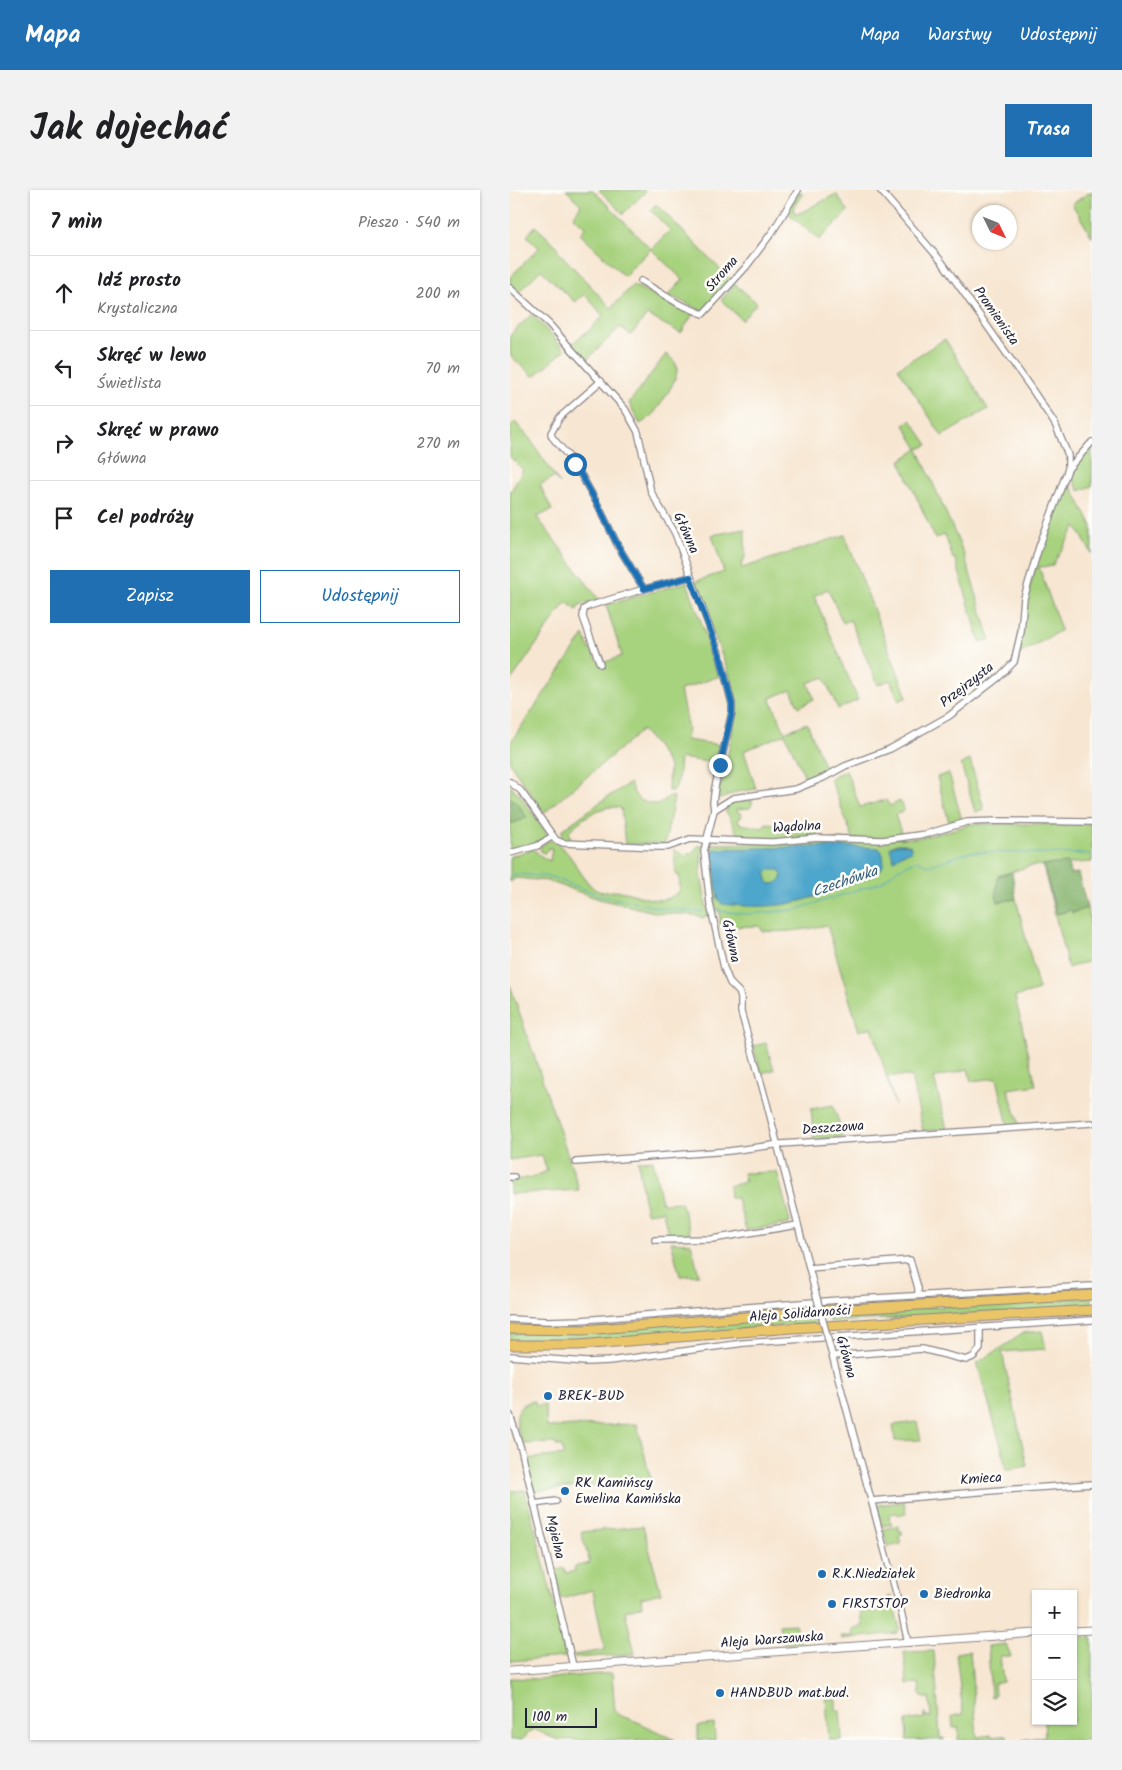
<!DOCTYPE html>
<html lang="pl">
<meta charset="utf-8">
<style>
body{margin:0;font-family:Kalam,sans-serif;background:#f2f2f2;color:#202124}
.controls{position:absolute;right:15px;bottom:15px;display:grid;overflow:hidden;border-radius:0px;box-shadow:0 1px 4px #0004}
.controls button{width:45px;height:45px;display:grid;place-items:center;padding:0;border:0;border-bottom:1px solid #e0e0e0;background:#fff;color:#202124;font:25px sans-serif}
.compass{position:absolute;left:462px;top:15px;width:45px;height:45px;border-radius:50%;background:#fff;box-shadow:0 1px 4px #0004;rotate:133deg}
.scale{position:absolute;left:15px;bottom:12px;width:72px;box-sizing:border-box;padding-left:5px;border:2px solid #22223b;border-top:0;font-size:14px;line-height:18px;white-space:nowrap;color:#22223b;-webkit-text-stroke:4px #fdfcf7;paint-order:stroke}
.stop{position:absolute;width:15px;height:15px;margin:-11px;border:4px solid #1f6fb2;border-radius:50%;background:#fff}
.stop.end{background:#1f6fb2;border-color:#fff;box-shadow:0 1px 5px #0008}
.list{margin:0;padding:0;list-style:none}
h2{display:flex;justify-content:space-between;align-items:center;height:65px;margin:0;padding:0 20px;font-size:21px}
h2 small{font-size:16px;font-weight:400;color:#757577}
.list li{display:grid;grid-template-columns:32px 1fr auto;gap:15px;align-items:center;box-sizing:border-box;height:75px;padding:0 20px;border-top:1px solid #e0e0e0}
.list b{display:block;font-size:19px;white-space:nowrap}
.list p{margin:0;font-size:16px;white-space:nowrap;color:#757577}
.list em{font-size:16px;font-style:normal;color:#757577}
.actions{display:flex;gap:10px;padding:15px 20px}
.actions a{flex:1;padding:11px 0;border:1px solid #1f6fb2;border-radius:0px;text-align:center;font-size:18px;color:#1f6fb2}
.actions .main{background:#1f6fb2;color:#fff}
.icon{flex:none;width:28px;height:28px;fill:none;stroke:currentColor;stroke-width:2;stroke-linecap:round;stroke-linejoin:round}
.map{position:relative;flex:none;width:582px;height:1550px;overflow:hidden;border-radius:0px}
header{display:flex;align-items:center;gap:30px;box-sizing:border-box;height:70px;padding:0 25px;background:#1f6fb2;color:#fff}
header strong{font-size:24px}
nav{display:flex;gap:28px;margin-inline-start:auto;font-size:18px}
.intro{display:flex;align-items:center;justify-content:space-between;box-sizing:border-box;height:120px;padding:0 30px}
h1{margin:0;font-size:35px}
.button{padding:12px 22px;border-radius:0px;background:#1f6fb2;color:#fff;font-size:18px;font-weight:700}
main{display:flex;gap:30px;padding:0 30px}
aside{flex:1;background:#fff;border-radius:0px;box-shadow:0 1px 4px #0004}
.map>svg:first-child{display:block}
.green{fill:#a7d27e;stroke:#647a5c;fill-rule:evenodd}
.forest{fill:#85b46d;stroke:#546b54}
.water{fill:#4da6cb;stroke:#386483;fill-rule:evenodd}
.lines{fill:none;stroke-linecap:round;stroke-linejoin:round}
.stream{stroke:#4da6cb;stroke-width:1}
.minor-casing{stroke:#8c8486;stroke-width:8}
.tertiary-casing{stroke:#8c8486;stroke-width:9}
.primary-casing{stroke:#8c8486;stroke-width:11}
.minor{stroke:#fff;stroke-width:5.5}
.tertiary{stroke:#fff;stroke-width:7}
.primary{stroke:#ebc669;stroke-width:9}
.minor-bridge-casing{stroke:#8c8486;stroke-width:8;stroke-linecap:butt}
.minor-bridge{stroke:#fff;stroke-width:5.5}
.route{stroke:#1f6fb2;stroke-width:6}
.poi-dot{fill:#1f6fb2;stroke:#fdfcf7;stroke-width:2}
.labels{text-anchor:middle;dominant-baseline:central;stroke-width:5;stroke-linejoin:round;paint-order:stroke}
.street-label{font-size:14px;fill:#22223b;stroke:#fdfcf7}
.poi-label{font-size:14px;fill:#22223b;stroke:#fdfcf7;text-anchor:start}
.water-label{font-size:15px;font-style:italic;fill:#355d7c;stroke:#fdfcf7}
</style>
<header>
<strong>Mapa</strong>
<nav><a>Mapa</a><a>Warstwy</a><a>Udostępnij</a></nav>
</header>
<div class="intro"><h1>Jak dojechać</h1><a class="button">Trasa</a></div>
<main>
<aside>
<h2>7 min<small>Pieszo · 540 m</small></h2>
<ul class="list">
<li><svg class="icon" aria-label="ahead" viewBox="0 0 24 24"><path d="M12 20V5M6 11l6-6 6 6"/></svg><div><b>Idź prosto</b><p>Krystaliczna</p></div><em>200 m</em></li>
<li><svg class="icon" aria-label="left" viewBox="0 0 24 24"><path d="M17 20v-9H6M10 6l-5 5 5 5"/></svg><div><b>Skręć w lewo</b><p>Świetlista</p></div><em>70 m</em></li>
<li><svg class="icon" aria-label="right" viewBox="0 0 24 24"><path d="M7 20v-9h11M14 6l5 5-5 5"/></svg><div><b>Skręć w prawo</b><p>Główna</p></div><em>270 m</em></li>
<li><svg class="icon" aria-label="arrive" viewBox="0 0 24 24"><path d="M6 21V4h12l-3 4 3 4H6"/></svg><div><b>Cel podróży</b></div></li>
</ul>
<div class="actions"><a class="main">Zapisz</a><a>Udostępnij</a></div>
</aside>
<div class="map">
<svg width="582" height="1550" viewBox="0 0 582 1550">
<rect width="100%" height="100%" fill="#fdfcf7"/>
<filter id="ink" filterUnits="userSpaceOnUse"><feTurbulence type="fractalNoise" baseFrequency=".02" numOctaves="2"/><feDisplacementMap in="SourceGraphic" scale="10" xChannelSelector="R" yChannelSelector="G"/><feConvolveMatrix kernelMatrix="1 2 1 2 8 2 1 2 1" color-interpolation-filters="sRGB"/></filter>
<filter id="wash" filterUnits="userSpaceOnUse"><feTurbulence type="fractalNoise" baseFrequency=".0096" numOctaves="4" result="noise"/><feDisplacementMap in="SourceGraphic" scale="20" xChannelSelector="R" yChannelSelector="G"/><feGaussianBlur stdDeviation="1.12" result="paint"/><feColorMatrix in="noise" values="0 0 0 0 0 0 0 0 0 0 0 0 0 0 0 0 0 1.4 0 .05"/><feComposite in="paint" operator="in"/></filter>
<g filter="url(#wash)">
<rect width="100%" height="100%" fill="#f7e6d1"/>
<g class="green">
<path d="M56 0H83L141 59 160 40 140 20 146 14 221 90 193 121 158 105 173 90 141 59 114 86 70 44 76 37 63 27 71 15Z"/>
<path d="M89 0H134L135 2 113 24Z"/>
<path d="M582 1V47L562 14Z"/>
<path d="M289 2 293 3 283 18 285 23H290L326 4 338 21 309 50 277 22Z"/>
<path d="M25 36 48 57 47 60 101 118 123 95 183 124 171 143 137 125 121 145 110 137 75 172 60 155 78 141 93 126 75 104 65 112 31 80 8 103 0 95V87L29 58 17 46Z"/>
<path d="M225 94 247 113 232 130 211 110Z"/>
<path d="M22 124 55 160 24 187 0 165V145Z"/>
<path d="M435 149 478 219 432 246 388 178Z"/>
<path d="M156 164C161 168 167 172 167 179 168 190 148 220 140 227 137 230 133 232 130 234L119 213Z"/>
<path d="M401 230 418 255 408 259 454 364 480 449 470 452 445 368 443 369 435 345 425 348 390 271 408 259 394 235Z"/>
<path d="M5 232 20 249 50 294 44 287 30 295 42 320 27 327 90 411 69 415 67 420 56 412 0 492V300L1 301 13 280 0 267V237Z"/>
<path d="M582 255V296L569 301 560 283V279Z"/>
<path d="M557 290 560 294 582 336V364L566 336 542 376 529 377 551 440 508 465 517 407 531 357Z"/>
<path d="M235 339V367L231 375 232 378 335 345 397 507 389 511 380 490 368 495 340 430 333 433 318 399 304 406 348 510 328 519 314 487 298 493 304 509 289 517 281 500 260 508 275 542 297 533 316 580 296 589 275 544 234 561 246 599 227 602 211 609 208 608 206 604 213 590 225 527 226 510 218 481 184 392 214 382 202 345Z"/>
<path d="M177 392 210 486 170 500 178 539 176 550 210 555 205 573 170 568 168 590 164 601H158L159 576 146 556 132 540 34 623 0 573V553L74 445 78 456 90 474 112 466 96 415Z"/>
<path d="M460 570 474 619 465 622 451 574Z"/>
<path d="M336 580 350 617 376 610 380 616 390 611 394 621 385 625 393 648 343 649 320 588Z"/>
<path d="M439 583 452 631 440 636 427 587Z"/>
<path d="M120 593C127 612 129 611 148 615L158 607H164L155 654H115L111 618C92 613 73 628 59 641L61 650H57L52 646V640L96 608Z"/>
<path d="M0 596 8 603 36 642 37 647 26 654 0 660V634L17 628 0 607Z"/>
<path d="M242 610V614L240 618 227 619 228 622 232 624 231 628H229L228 632H230V634L253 638 256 633 290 637 304 635 308 648 250 652 227 643C223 636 221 627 215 621L218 620 217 617 214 618 225 611Z"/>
<path d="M460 634H582V672L520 676 488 686V712L506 709 529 800 505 807 526 895 498 899 509 934 498 936 487 888 461 891 458 879 424 888 437 939 413 941 401 886H377L385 915 362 837 349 841 317 735C294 740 274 743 252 741L250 736 210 737V720L206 719 197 658 203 654 284 653 312 650 407 648 438 641ZM389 654H397L402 661 392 664 384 670 381 656Z"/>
<path d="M40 650C62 659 67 683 83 698 91 705 100 700 109 701 129 703 153 720 170 700L169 685H166L164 660 175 665 182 663 188 656H192L191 684 198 726 191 728 189 726 173 724 149 723 89 709 38 691 6 688 0 692V666L24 659 29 665 40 671 42 658H39L35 663 31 662 30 660 31 656Z"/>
<path d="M533 676 547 724 561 720 562 723 577 718 582 740V770L558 778Z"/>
<path d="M0 795 60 971 69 1000 0 1004V991L23 987 37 981 32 965 0 970Z"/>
<path d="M256 853 264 880 251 883 243 856Z"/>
<path d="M323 915 334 947 304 949 301 919Z"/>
<path d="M143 970 152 1013 171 1012 181 1047 159 1048 153 1021 136 1023 128 971Z"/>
<path d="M267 982 280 1031 279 1034 236 1040 227 1008H220L219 996 235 992 233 983Z"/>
<path d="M161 1052 181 1053 189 1085 170 1086Z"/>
<path d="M582 1108V1118L320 1132 317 1123Z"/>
<path d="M305 1123 308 1133 72 1153H0V1143Z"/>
<path d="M532 1141 536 1159 492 1162 517 1276 496 1280 492 1259 467 1173 502 1151 512 1143Z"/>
<path d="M25 1211 26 1216 35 1215 37 1237 127 1234 141 1291 23 1301 15 1269 54 1265 51 1256H46V1253L12 1254C6 1235 0 1214 25 1211Z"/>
<path d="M407 1232 411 1250 385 1251 383 1235Z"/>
<path d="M15 1300 51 1441V1448L56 1467 0 1471V1301Z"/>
<path d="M394 1312 396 1323 388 1325 387 1323 380 1324 379 1329 382 1334 372 1336 367 1315Z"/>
<path d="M133 1336 151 1403 131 1408 132 1416 115 1421 125 1464 65 1468 64 1465 95 1460 83 1401 82 1400 51 1409 43 1381 54 1378 56 1383 65 1381 64 1377 80 1373 71 1342Z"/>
<path d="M389 1336V1341H392V1345L389 1346 391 1354 378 1357 373 1339Z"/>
<path d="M381 1406 390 1439 387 1443 332 1449 331 1446H343L342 1439 353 1436 351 1421 378 1413V1407Z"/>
<path d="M285 1434 290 1452 273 1454 269 1435Z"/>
<path d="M582 1447V1550H512L535 1546 534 1531H563V1448Z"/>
<path d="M496 1454 501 1466H490L493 1492 484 1493 485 1506 481 1507 478 1456Z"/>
<path d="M424 1461 430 1548H434V1550H397L396 1531 414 1528V1523L416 1527H421L419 1508H414L410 1504 409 1493 397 1494 394 1462Z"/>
<path d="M460 1461 467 1547 482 1545 483 1547 497 1545V1550H448L449 1538H443L442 1526 453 1524 446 1463Z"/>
<path d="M102 1483 105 1522 109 1525 130 1533 165 1550H48L23 1539 12 1550H0V1488L27 1489Z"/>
<path d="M316 1509H326V1520H330L332 1550H319Z"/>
<path d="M204 1534 205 1550H188V1536Z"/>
</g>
<g class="forest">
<path d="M0 607 9 615 17 628 0 634Z"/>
<path d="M558 673 560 684 568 683 577 718 562 723 561 720 547 724 533 675Z"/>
<path d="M502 682 506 709 488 712 486 704 488 686Z"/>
</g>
<g class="water">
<path d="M389 654 400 655 402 661 392 664 384 670 380 659 381 656Z"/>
<path d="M328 656 369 658C376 665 375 678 367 683 343 692 318 703 294 710 268 718 239 717 212 714L208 709 202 663 205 659ZM259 680H268L271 682 272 688 267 693 260 694C256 690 255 684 259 680Z"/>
</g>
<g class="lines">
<g class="stream">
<path d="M0 687 6 684 41 687 89 705 149 718 193 722"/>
<path d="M206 721 239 724 285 720 372 692 388 679 408 670 418 676 460 662 582 664"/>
</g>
</g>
</g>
<g filter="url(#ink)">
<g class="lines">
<defs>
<g id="minor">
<path d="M370 0 432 72 523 201 545 234 558 265V279"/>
<path d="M131 91 169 114 193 124 236 77 263 41 288 0"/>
<path d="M0 98 39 134 115 219 128 242 141 302 165 343 210 466 222 514V522L205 597 203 612 204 620 194 661 195 670 200 714 214 778 220 793 229 802 231 808V822L257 914 304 1097"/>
<path d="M91 191 50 227 41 243 42 247 65 274 88 315 108 356 134 399"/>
<path d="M90 474 73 427 74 419 79 416 134 399 180 387"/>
<path d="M0 592 11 601 46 650 53 653 149 657H158L180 649 262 652 308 648 373 650 416 644 457 632 490 631 582 632"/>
<path d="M204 620 223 608 286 599 313 588 335 576 380 559 439 526 489 487 504 472 511 442 514 408 529 357 558 279 582 252"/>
<path d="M0 663 27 656 43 646"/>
<path d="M66 972 219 961 271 954 582 933"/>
<path d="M0 987H4"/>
<path d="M145 1050 202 1049 288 1035"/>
<path d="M299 1078 400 1070 408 1098V1105"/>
<path d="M0 1129 37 1131 71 1130 329 1110 582 1096"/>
<path d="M321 1161 391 1421 398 1453"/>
<path d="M0 1166 76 1172 99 1171 234 1153 582 1130"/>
<path d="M323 1166 412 1159 456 1170 463 1167 470 1159V1137"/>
<path d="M0 1225 12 1262 63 1476"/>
<path d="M361 1311 492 1300 582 1294"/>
<path d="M24 1314 46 1311"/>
</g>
<g id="tertiary">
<path d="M563 1441 582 1440"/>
<path d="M0 1481 526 1443"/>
</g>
<g id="primary">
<path d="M0 1139 74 1140 321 1120 582 1105"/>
<path d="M0 1155H68L282 1138 582 1120"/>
</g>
</defs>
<use href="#minor" class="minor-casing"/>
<use href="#tertiary" class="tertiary-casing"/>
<use href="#primary" class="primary-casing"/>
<use href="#minor" class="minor"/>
<use href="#tertiary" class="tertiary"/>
<use href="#primary" class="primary"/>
<defs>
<path id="minor-bridge" d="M304 1097 321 1161"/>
</defs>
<use href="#minor-bridge" class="minor-bridge-casing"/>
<use href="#minor-bridge" class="minor-bridge"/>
</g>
</g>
<g class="lines" filter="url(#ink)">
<path class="route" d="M65 274 88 315 108 356 134 399 180 387 210 466 222 514V522L210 575"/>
</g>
<g class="poi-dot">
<circle cx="38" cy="1206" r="5"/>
<circle cx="55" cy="1301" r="5"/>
<circle cx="312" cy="1384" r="5"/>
<circle cx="414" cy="1404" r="5"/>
<circle cx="322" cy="1414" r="5"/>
<circle cx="210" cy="1503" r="5"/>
</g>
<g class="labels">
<g class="street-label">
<text transform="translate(212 84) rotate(-49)">Stroma</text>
<text transform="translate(486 126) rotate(55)">Promienista</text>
<text transform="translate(176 343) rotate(66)">Główna</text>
<text transform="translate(457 495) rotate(-38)">Przejrzysta</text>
<text transform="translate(287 637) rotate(-3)">Wądolna</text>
<text transform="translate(221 751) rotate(78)">Główna</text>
<text transform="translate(323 938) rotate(-4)">Deszczowa</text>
<text transform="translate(290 1124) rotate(-4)">Aleja Solidarności</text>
<text transform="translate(336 1167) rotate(75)">Główna</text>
<text transform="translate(471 1289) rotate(-4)">Kmieca</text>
<text transform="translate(45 1347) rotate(77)">Mgielna</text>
<text transform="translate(262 1450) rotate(-4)">Aleja Warszawska</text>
</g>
<g class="poi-label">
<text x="48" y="1206">BREK-BUD</text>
<text x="65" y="1293">RK Kamińscy<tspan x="65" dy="16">Ewelina Kamińska</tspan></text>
<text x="322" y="1384">R.K.Niedziałek</text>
<text x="424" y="1404">Biedronka</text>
<text x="332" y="1414">FIRSTSTOP</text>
<text x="220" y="1503">HANDBUD mat.bud.</text>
</g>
<g class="water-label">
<text transform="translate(335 692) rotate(-19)">Czechówka</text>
</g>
</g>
</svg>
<div class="controls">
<button>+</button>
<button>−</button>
<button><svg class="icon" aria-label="layers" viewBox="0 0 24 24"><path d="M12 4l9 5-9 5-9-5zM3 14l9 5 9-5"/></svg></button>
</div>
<svg class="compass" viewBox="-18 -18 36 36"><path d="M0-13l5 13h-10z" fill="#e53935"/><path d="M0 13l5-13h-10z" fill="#757577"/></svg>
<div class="scale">100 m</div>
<div class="stop" style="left:65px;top:274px"></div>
<div class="stop end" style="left:210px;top:575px"></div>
</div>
</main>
